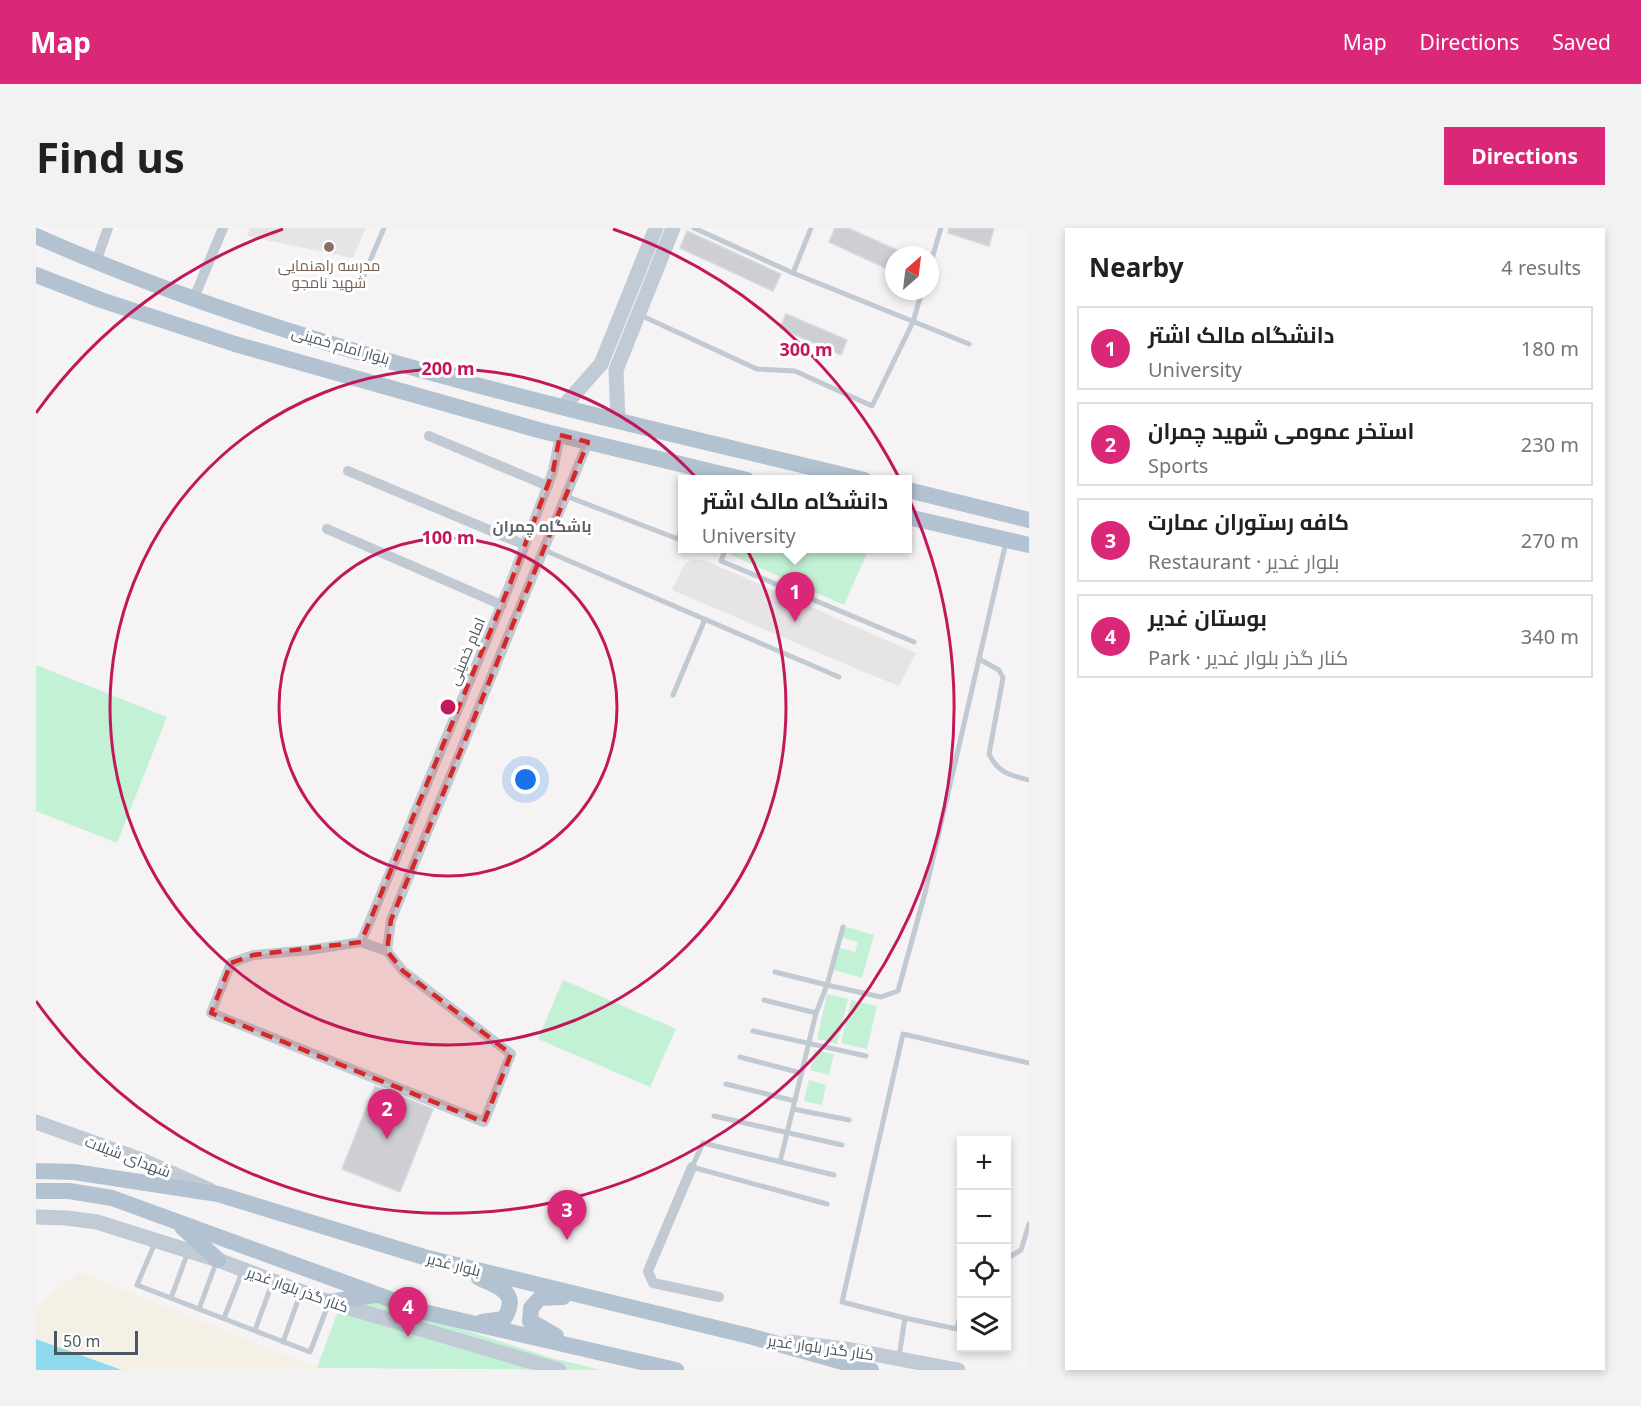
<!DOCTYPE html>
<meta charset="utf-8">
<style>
body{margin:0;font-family:"Noto Sans",Cairo,sans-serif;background:#f2f2f2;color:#202124}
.controls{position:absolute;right:18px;bottom:18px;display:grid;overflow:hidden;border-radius:0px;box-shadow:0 3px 9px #0003}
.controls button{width:54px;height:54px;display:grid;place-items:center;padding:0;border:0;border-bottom:2px solid #e0e0e0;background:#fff;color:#202124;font:30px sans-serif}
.compass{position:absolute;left:849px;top:18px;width:54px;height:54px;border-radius:50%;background:#fff;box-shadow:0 3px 9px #0003;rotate:28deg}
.scale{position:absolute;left:18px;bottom:15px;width:84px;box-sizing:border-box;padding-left:6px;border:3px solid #4a5661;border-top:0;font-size:16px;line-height:21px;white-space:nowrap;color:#4a5661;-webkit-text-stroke:4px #fff;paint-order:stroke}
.you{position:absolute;left:490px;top:552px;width:21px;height:21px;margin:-15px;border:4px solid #fff;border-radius:50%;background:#1a73e8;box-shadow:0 0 0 9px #1a73e833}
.badge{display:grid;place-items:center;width:39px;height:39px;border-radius:50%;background:#db2777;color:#fff;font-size:20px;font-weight:700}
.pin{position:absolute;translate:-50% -50px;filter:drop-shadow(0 2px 3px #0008)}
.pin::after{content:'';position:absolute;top:32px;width:21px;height:18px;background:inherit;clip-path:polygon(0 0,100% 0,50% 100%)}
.popup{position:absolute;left:642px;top:247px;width:234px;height:78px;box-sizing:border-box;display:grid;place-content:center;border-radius:0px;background:#fff;filter:drop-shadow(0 2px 4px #0005);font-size:20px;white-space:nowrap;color:#757577}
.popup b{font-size:22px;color:#202124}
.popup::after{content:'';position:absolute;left:50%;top:100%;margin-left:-12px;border:12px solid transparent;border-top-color:#fff}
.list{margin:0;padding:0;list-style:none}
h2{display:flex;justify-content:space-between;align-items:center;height:78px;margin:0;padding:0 24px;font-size:26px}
h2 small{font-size:20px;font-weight:400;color:#757577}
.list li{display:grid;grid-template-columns:39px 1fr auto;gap:18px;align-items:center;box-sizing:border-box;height:84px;margin:0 12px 12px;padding:0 12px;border:2px solid #e0e0e0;border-radius:0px}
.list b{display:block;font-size:22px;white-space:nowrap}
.list p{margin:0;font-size:20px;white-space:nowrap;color:#757577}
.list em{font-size:20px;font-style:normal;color:#757577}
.icon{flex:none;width:33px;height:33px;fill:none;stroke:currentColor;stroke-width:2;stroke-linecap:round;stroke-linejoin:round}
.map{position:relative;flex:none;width:993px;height:1142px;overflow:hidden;border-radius:0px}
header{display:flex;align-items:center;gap:36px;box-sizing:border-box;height:84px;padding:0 30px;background:#db2777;color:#fff}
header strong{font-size:28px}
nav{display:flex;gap:33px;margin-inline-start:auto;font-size:21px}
.intro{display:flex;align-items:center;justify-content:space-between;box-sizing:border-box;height:144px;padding:0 36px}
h1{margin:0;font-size:42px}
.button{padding:15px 27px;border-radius:0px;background:#db2777;color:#fff;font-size:21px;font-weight:700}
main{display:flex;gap:36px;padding:0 36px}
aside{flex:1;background:#fff;border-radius:0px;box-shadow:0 3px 9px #0003}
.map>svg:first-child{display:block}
.education{fill:#e6e4e5}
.green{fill:#c3f1d5}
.sand{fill:#f5f0e5}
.water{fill:#90daee}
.building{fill:#cdcfd5;stroke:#d7d9de;stroke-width:1.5}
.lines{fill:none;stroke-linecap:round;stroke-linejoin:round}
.lane{stroke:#c1cad2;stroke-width:5}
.street{stroke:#c1cad2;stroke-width:10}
.secondary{stroke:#c1cbd6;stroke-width:15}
.primary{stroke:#b3c2d1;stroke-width:16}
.marked{fill:#d62828;fill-opacity:0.2;stroke:#d62828;stroke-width:4.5;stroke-dasharray:12 8;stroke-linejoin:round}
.ring{fill:none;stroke:#c2185b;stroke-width:3}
.education-dot{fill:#8d6e63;stroke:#fff;stroke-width:2}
.labels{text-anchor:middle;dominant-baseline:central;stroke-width:6;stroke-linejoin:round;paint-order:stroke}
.education-label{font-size:15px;fill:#785e54;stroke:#fff}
.street-label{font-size:15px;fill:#4a5661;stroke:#fff}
.neighbourhood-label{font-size:16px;font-weight:bold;fill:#5f6368;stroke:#fff}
.centre{fill:#c2185b;stroke:#fff;stroke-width:3}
.ring-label{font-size:18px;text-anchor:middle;font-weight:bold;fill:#c2185b;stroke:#fff;stroke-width:6;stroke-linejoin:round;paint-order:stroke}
</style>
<header>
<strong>Map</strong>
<nav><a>Map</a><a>Directions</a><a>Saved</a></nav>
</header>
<div class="intro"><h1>Find us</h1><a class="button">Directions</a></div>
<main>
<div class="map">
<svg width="993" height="1142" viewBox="0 0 993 1142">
<rect width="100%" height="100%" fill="#f5f3f3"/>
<g class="education">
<path d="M214 0H330L317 30 211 8Z"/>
<path d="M656 331 668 332 880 425 863 458 821 441 636 362 648 337Z"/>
</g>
<g class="green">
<path d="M698 320H823L832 323 808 377 695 327Z"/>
<path d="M0 437 131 489 81 615 0 583Z"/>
<path d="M807 698 838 707 826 750 795 741 801 719 819 724 822 714 804 709Z"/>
<path d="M527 752 640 801 614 859 502 811Z"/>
<path d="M791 766 812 771 801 816 781 811Z"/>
<path d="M815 772 841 778 831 821 805 815Z"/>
<path d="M779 822 798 826 793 847 774 842Z"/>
<path d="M773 852 790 857 786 877 768 873Z"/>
<path d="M309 1064 516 1130 565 1142 281 1140Z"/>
</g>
<path class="sand" d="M43 1044 281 1140 287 1142H86L0 1111V1079Z"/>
<path class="water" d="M0 1111 86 1142H0Z"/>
<g class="building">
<path d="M799 0H812L872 27H858V44L793 14Z"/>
<path d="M913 0H958L953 18 912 5Z"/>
<path d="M651 3 745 46 737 63 644 20Z"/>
<path d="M750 86 811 112 805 127 744 100Z"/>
<path d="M339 858 397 881 364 964 306 941Z"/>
</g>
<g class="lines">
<g class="lane">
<path d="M658 0 757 45 933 116"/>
<path d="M894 37 905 0"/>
<path d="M757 45 775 0"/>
<path d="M328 47 348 0"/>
<path d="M604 87 721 141 759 143 836 178 877 94 886 63"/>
<path d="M530 268 642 311 646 300"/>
<path d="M690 320 685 333 878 414"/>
<path d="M508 322 803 449"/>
<path d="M943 431 963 442 967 450 953 526C962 545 974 547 993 552"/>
<path d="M637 467 669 391"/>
<path d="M739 744 791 757 807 699"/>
<path d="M728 772 780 785"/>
<path d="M717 803 830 828"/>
<path d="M704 829 765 845"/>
<path d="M690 856 759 873"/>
<path d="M757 881 813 892"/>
<path d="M678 888 806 917"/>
<path d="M744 934 780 785 791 757 845 769 862 763 889 665 970 314"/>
<path d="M791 976 656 939 667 915 798 947"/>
<path d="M119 1015 101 1057 274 1124 292 1077"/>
<path d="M970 1031 985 1022 993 996"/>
<path d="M135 1070 152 1024"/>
<path d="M163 1081 180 1035"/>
<path d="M188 1090 207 1042"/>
<path d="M869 1090 806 1074 867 806 993 835"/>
<path d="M219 1102 237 1053"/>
<path d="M247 1114 265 1064"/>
<path d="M863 1128 869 1090 921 1101 926 1078"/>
</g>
<g class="street">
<path d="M60 34 72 0"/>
<path d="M158 70 187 0"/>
<path d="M393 208 512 258"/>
<path d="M312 243 489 317"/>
<path d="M291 301 466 377"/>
<path d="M325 714 351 723 367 743 475 826 448 894 175 785 195 735 217 727 273 722Z"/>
<path d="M325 714 474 356 517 243 524 207"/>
<path d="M351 723 355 692 552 214"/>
<path d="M656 939 612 1043 617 1055 683 1069"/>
</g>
<g class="secondary">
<path d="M527 179 565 136 620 0"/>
<path d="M582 192 580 142 637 0"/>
<path d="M0 894 106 932 174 962"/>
<path d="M0 989 31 990 61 994 182 1032 293 1074 523 1142"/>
<path d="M754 1114 816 1122 922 1142"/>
</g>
<g class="primary">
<path d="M0 8C263 125 549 184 828 252"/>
<path d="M0 47 65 72 199 116 506 203 711 252"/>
<path d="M872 262 993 292"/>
<path d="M872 289 993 317"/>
<path d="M0 943 38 944 182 966 388 1029 717 1109 835 1142"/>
<path d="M0 963H33L76 970 392 1085 640 1142"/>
<path d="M146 999 182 1032"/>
<path d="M443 1050C464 1059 484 1065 468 1091L446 1094"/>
<path d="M293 1074 339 1067"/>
<path d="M520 1108 494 1093 495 1080 504 1070 527 1069"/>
</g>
</g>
<path class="marked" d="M524 207 552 214 355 692 351 723 367 743 475 826 448 894 175 785 195 735 217 727 325 714 474 356 517 243Z"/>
<g class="ring">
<circle cx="412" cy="479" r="169"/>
<circle cx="412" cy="479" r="338"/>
<path d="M0 185A506 506 0 0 1 247 1M577 1A506 506 0 1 1 0 773"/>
</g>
<circle class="education-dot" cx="293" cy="19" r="6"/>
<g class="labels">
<g class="education-label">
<text x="293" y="37">مدرسه راهنمایی<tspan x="293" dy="17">شهید نامجو</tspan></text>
</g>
<g class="street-label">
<text transform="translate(305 117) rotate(16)">بلوار امام خمینی</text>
<text transform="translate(430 423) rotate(-67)">امام خمینی</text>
<text transform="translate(92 928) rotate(21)">شهدای شیلات</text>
<text transform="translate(418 1036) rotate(14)">بلوار غدیر</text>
<text transform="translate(262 1061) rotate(20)">کنار گذر بلوار غدیر</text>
<text transform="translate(785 1119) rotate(8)">کنار گذر بلوار غدیر</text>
</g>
<g class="neighbourhood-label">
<text x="506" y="298">باشگاه چمران</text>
</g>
</g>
<circle cx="412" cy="479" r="9" class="centre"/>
<g class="ring-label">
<text x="770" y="128">300 m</text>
<text x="412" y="147">200 m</text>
<text x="412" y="316">100 m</text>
</g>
</svg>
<div class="controls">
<button>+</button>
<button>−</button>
<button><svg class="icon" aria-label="locate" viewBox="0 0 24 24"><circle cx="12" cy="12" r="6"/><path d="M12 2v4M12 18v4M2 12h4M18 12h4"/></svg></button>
<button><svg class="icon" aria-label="layers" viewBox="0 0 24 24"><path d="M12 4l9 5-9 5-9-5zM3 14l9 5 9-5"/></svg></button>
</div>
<svg class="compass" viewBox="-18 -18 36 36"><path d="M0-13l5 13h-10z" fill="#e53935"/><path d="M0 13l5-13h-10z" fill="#757577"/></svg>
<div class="scale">50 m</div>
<div class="you"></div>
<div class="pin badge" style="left:759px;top:394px">1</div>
<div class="popup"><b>دانشگاه مالک اشتر</b>University</div>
<div class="pin badge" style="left:351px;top:911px">2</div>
<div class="pin badge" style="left:531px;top:1012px">3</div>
<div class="pin badge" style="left:372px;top:1109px">4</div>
</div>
<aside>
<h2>Nearby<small>4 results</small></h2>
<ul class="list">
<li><span class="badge">1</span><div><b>دانشگاه مالک اشتر</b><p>University</p></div><em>180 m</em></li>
<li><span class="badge">2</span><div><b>استخر عمومی شهید چمران</b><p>Sports</p></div><em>230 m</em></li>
<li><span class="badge">3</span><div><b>کافه رستوران عمارت</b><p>Restaurant · بلوار غدیر</p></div><em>270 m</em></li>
<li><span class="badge">4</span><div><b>بوستان غدیر</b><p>Park · کنار گذر بلوار غدیر</p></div><em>340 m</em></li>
</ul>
</aside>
</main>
